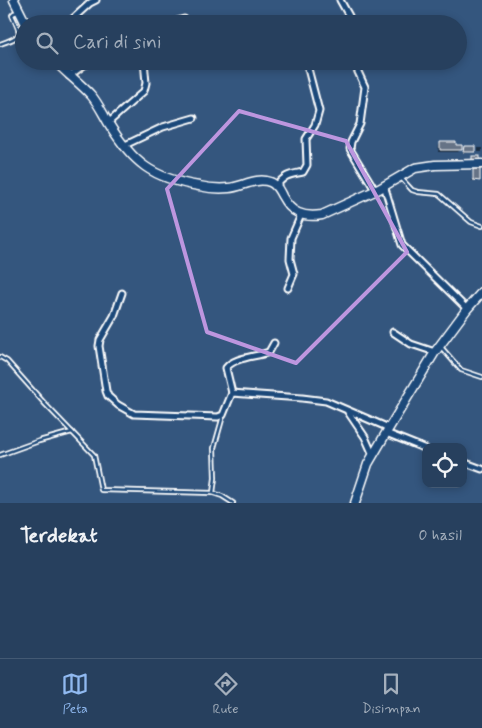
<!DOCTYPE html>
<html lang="id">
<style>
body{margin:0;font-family:Mynerve,sans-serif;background:#334b67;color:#f1f3f6}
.controls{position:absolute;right:15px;bottom:15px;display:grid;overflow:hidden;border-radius:10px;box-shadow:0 2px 8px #0003}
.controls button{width:45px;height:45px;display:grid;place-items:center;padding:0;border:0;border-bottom:1px solid #435973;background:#27405e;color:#f1f3f6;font:25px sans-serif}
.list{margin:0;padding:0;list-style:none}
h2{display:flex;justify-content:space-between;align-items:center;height:65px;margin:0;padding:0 20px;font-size:21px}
h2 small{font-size:16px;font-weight:400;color:#a4afbc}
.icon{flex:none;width:28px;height:28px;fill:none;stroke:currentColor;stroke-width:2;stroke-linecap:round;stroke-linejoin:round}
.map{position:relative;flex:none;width:482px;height:503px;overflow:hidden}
.search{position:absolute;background:#27405e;box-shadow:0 2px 8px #0003;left:15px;right:15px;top:15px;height:55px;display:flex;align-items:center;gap:12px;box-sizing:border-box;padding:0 18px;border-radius:28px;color:#a4afbc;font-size:19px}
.sheet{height:155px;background:#27405e}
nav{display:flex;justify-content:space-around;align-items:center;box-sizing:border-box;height:70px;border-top:1px solid #435973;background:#27405e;font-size:14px;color:#a4afbc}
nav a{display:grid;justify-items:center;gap:2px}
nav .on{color:#90b9f0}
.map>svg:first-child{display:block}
.shadow{fill:#0007}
.building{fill:#667386;stroke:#fff}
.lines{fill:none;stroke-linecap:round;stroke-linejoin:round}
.lane-casing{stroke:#fff;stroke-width:6}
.street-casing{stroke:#fff;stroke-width:9}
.secondary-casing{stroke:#fff;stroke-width:11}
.lane{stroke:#1f4a7a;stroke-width:2.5}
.street{stroke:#1f4a7a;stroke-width:5}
.secondary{stroke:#1f4a7a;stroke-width:8}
.marked{fill:none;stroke:#bd96df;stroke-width:4;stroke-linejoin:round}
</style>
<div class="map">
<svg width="482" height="503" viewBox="0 0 482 503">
<rect width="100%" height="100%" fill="#34567e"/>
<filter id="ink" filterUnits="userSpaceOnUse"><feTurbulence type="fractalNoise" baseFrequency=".02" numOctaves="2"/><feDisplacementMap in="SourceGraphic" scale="10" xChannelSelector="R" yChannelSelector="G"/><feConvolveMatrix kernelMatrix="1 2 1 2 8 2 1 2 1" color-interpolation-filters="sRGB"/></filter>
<g filter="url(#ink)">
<g class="shadow">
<path d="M441 143 455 147 460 150 458 152H438L439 145Z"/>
<path d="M464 147 474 152 463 153Z"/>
<path d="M482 148V152H478V148Z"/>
<path d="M473 170 479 180 477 181H472Z"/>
</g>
<g class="building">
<path d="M440 142H456V145H462V150H440Z"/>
<path d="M464 146H475V152H463Z"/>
<rect x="472" y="156" width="8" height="5"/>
<path d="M473 169H480V181L473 180Z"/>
</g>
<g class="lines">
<defs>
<g id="lane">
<path d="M0 44C23 36 22 36 12 15L14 13 18 12"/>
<path d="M401 178 412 190 418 192 439 194 471 222 482 226"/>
<path d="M441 347 461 370 482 377"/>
<path d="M0 357 7 361 46 405 94 455 101 490 213 493 215 478 214 448 223 416"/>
<path d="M0 455 39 441 72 432"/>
<path d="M213 493 222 496 233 503"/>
</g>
<g id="street">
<path d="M340 0 349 16 350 24"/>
<path d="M67 24 90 3 96 0"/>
<path d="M167 24 184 19"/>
<path d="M101 61 144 62"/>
<path d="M353 61 365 87 360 124 351 142 350 149 375 190"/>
<path d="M69 76 84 65 97 61"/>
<path d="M108 123 144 91 146 83 144 61"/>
<path d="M123 146 163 127 194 118"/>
<path d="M384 185 402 245 467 309"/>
<path d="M276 186C286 174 289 175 303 172L307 165 306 139 315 125 319 111 306 61"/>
<path d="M288 288 294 274 290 259 291 238 301 215"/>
<path d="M122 293 114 316 100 340 99 346 106 391 108 396 118 405 134 414 218 417 223 415 232 393 302 398 326 401 389 428"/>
<path d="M393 332 411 344 435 352"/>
<path d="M232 393 226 368C234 357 256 357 269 352L274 343"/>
<path d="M348 412 365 437 373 455"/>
<path d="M386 433 426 449"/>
<path d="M463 462 482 469"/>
</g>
<g id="secondary">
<path d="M14 0 26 24"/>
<path d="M55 61C66 73 80 83 91 95 98 103 103 114 109 124 133 163 152 178 199 186 208 188 219 189 229 188 242 187 256 177 270 182 276 184 279 190 282 196 291 213 303 218 322 215L379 189 415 168 435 165 482 164"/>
<path d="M355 503 368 464 389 428 435 352 467 309 482 292"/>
</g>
</defs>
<use href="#lane" class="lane-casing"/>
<use href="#street" class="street-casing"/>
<use href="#secondary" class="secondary-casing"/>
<use href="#lane" class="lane"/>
<use href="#street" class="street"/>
<use href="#secondary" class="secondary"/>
</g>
</g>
<path class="marked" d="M239 111 346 141 407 252 296 363 207 332 167 189Z"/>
</svg>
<div class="controls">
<button><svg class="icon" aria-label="locate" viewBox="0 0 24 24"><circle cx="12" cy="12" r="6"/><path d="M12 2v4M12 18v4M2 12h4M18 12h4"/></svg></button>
</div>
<div class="search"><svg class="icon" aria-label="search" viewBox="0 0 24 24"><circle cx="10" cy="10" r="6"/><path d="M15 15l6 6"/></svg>Cari di sini</div>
</div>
<section class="sheet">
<h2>Terdekat<small>0 hasil</small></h2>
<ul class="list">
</ul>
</section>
<nav>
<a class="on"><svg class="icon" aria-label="map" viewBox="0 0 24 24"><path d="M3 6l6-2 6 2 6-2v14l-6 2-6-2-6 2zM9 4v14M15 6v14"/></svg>Peta</a>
<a><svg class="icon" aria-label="directions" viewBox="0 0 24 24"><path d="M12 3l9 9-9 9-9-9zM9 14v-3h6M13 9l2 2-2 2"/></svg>Rute</a>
<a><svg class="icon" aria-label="saved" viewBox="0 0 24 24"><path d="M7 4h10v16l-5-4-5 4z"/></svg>Disimpan</a>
</nav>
